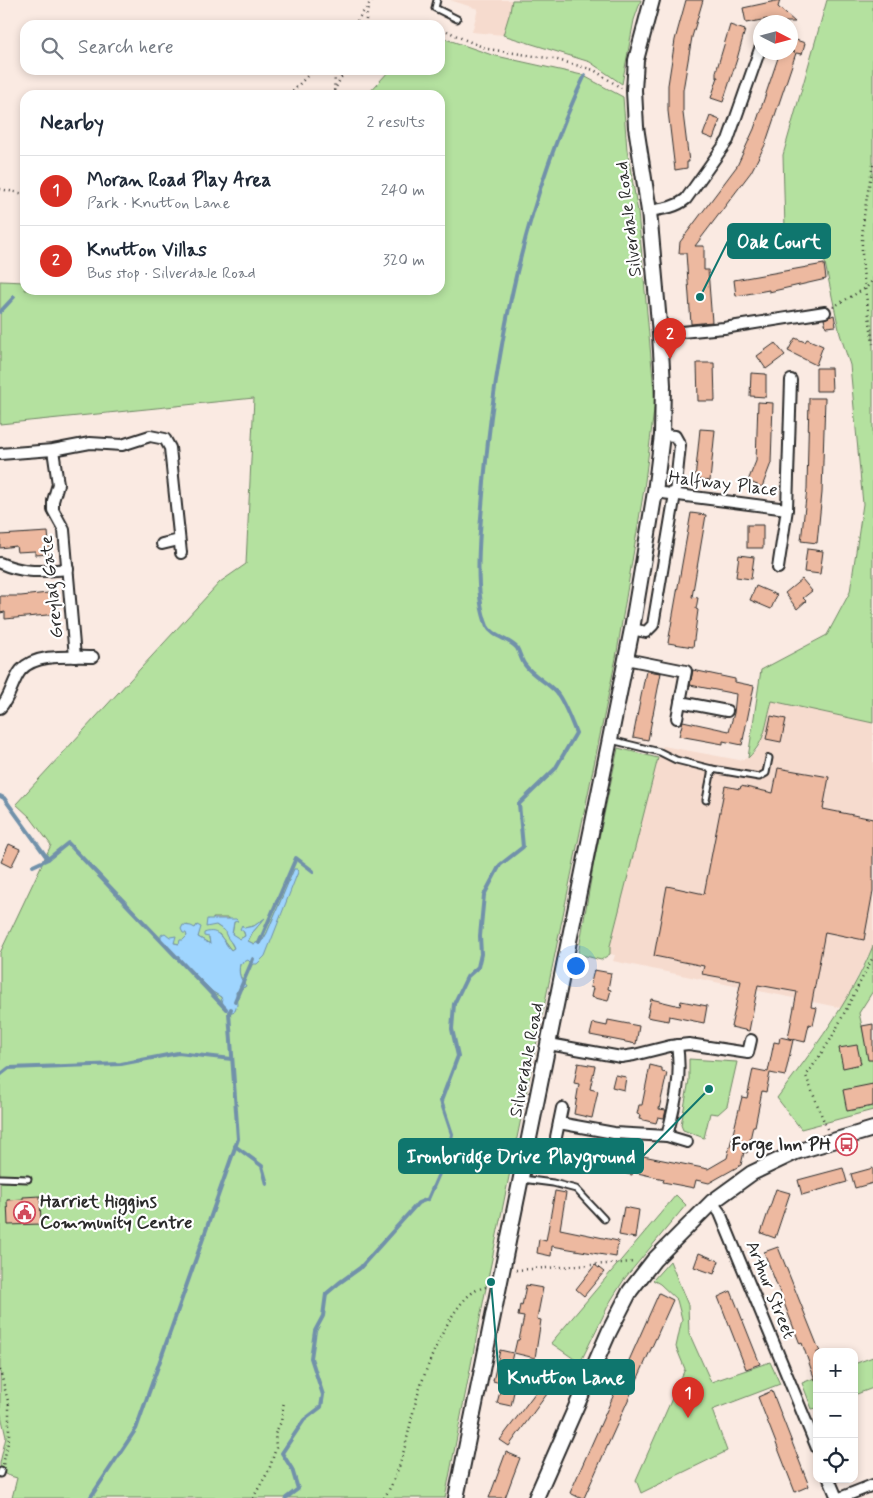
<!DOCTYPE html>
<meta charset="utf-8">
<style>
body{margin:0;font-family:Mynerve,sans-serif;background:#f2f2f3;color:#1f2937}
.controls{position:absolute;right:15px;bottom:15px;display:grid;overflow:hidden;border-radius:10px;box-shadow:0 2px 8px #0003}
.controls button{width:45px;height:45px;display:grid;place-items:center;padding:0;border:0;border-bottom:1px solid #e0e1e3;background:#fff;color:#1f2937;font:25px sans-serif}
.compass{position:absolute;left:753px;top:15px;width:45px;height:45px;border-radius:50%;background:#fff;box-shadow:0 2px 8px #0003;rotate:96deg}
.you{position:absolute;left:575px;top:965px;width:18px;height:18px;margin:-12px;border:4px solid #fff;border-radius:50%;background:#1a73e8;box-shadow:0 0 0 8px #1a73e833}
.badge{display:grid;place-items:center;width:32px;height:32px;border-radius:50%;background:#d93025;color:#fff;font-size:16px;font-weight:700}
.pin{position:absolute;translate:-50% -41px;filter:drop-shadow(0 1px 2px #0008)}
.pin::after{content:'';position:absolute;top:26px;width:18px;height:15px;background:inherit;clip-path:polygon(0 0,100% 0,50% 100%)}
.list{margin:0;padding:0;list-style:none}
h2{display:flex;justify-content:space-between;align-items:center;height:65px;margin:0;padding:0 20px;font-size:21px}
h2 small{font-size:16px;font-weight:400;color:#747a83}
.list li{display:grid;grid-template-columns:32px 1fr auto;gap:15px;align-items:center;box-sizing:border-box;height:70px;padding:0 20px;border-top:1px solid #e0e1e3}
.list b{display:block;font-size:19px;white-space:nowrap}
.list p{margin:0;font-size:16px;white-space:nowrap;color:#747a83}
.list em{font-size:16px;font-style:normal;color:#747a83}
.icon{flex:none;width:28px;height:28px;fill:none;stroke:currentColor;stroke-width:2;stroke-linecap:round;stroke-linejoin:round}
.map{position:relative;flex:none;width:873px;height:1498px;overflow:hidden}
.search{position:absolute;background:#fff;box-shadow:0 2px 8px #0003;left:20px;top:20px;width:425px;height:55px;display:flex;align-items:center;gap:12px;box-sizing:border-box;padding:0 18px;border-radius:15px;color:#747a83;font-size:19px}
.panel{position:absolute;background:#fff;box-shadow:0 2px 8px #0003;left:20px;top:90px;width:425px;height:205px;border-radius:15px}
.map>svg:first-child{display:block}
.built{fill:#f6dbce}
.green{fill:#b4e19f;stroke:#708665;fill-rule:evenodd}
.water{fill:#9fd5fe;stroke:#7191aa}
.lines{fill:none;stroke-linecap:round;stroke-linejoin:round}
.stream{stroke:#7191aa;stroke-width:4}
.building{fill:#edb9a0;stroke:#2b2b2b}
.service-casing{stroke:#2b2b2b;stroke-width:9}
.minor-casing{stroke:#2b2b2b;stroke-width:14}
.secondary-casing{stroke:#2b2b2b;stroke-width:18}
.path{stroke:#2b2b2b;stroke-width:2.5;stroke-dasharray:1 4;stroke-linecap:butt}
.service{stroke:#fff;stroke-width:5}
.minor{stroke:#fff;stroke-width:10}
.secondary{stroke:#fff;stroke-width:14}
.labels{text-anchor:middle;dominant-baseline:central;stroke-width:4.5;stroke-linejoin:round;paint-order:stroke}
.street-label{font-size:18px;fill:#2b2b2b;stroke:#fff}
.poi-label{font-size:18px;font-weight:bold;fill:#2b2b2b;stroke:#fff;text-anchor:end}
.leader{fill:none;stroke:#0f766e;stroke-width:2}
.callout-dot{fill:#0f766e;stroke:#fff;stroke-width:2}
.callout{fill:#0f766e;stroke:#0f766e;stroke-width:2}
.callout-label{font-size:19px;text-anchor:middle;font-weight:bold;fill:#fff}
</style>
<div class="map">
<svg width="873" height="1498" viewBox="0 0 873 1498">
<rect width="100%" height="100%" fill="#faeae2"/>
<filter id="ink" filterUnits="userSpaceOnUse"><feTurbulence type="fractalNoise" baseFrequency=".02" numOctaves="2"/><feDisplacementMap in="SourceGraphic" scale="10" xChannelSelector="R" yChannelSelector="G"/><feConvolveMatrix kernelMatrix="1 2 1 2 8 2 1 2 1" color-interpolation-filters="sRGB"/></filter>
<g filter="url(#ink)">
<g class="built">
<path d="M450 0H512L510 12 503 35 472 32 478 9Z"/>
<path d="M772 701 873 723V946L842 1008 613 961 615 955 610 954V946L658 758 663 746 739 760 748 758 758 749 762 739Z"/>
</g>
<g class="green">
<path d="M512 0H641L634 20 622 84 590 62 503 35 510 12Z"/>
<path d="M827 0H873V723L772 701C765 724 767 740 748 758L761 670 827 635 850 592 863 504 850 365 840 334 821 244 791 249 785 229 783 155Z"/>
<path d="M440 37 492 55 582 75 623 97 627 150 638 212 655 402 644 489 616 658 485 1293 445 1498H12L17 1478 7 1475 0 1471V1463L6 1437 0 1411V953L51 845 30 817 16 804 220 582 246 564 254 398 0 424V281L25 282V290H440V95H367L390 70H440ZM294 869 298 872 252 964 248 959 240 964C238 973 240 979 246 986L236 992V998L224 1007 221 997 213 992 161 941 165 933 174 943 180 944 187 936V925L195 929 197 925 198 937 210 944 209 937 219 934 231 950 234 948 225 931 216 925 213 918H228L234 922 232 935 240 939 245 936 242 926 244 928 254 926 263 920 252 933 248 941 254 944 263 940 267 933Z"/>
<path d="M618 748 658 758 610 946V954L601 960 578 954 594 862Z"/>
<path d="M873 946V991L859 1013 867 1049 873 1048V1110L801 1129 777 1098C813 1050 850 1002 873 946Z"/>
<path d="M689 1059 737 1062 727 1106 718 1114 710 1113 704 1138 683 1130 681 1125 689 1080Z"/>
<path d="M676 1195 686 1205 625 1278 610 1302 580 1363 551 1343Z"/>
<path d="M670 1261 688 1305 689 1333 711 1382 770 1362 780 1384 712 1410 727 1451 641 1493 636 1480 685 1369 676 1347 682 1319 677 1300 660 1284 653 1280Z"/>
<path d="M873 1357V1388L854 1395V1364Z"/>
<path d="M817 1377V1408L812 1409 802 1383Z"/>
</g>
<path class="water" d="M294 869H297L298 872 265 956 257 964H252L248 960 240 964C238 973 240 979 246 986L236 992 237 1005 235 1011 229 1013 224 1007 221 997 213 992 161 941V935L165 933 170 937 176 936 174 943 179 944 180 940H183L187 936 186 933H183L181 929 183 925 191 926 195 928 197 925 201 927 198 937 210 944 209 937 204 936V933C220 927 222 941 231 950L234 948C232 941 226 939 225 931L216 925 206 927 207 919H236L238 921 234 922 232 934 240 939 245 936 244 932 240 929 242 925 244 928 254 926 265 918 252 933 248 941 254 944 263 940 267 933Z"/>
<g class="lines">
<g class="stream">
<path d="M0 312 14 297"/>
<path d="M0 796 4 798 48 859"/>
<path d="M33 866 48 859 68 843 226 1009"/>
<path d="M259 943 296 858 313 871"/>
<path d="M235 1001 253 959"/>
<path d="M0 1075 9 1068 121 1064 178 1053 232 1059"/>
<path d="M235 1146 262 1166 267 1184"/>
<path d="M90 1498 136 1429 238 1139 229 1013 231 1009"/>
<path d="M286 1498 298 1489 292 1469 282 1453 304 1420 321 1407 323 1395 311 1358 315 1331 323 1316 326 1294 339 1283 360 1268 418 1203 428 1199 449 1151 452 1134 441 1101 458 1056 452 1029 454 1004 467 977 478 967 481 954 480 936 484 895 500 865 523 847 519 804 555 769 576 733C571 721 564 701 556 692 547 682 533 676 525 665 521 660 520 653 517 648 510 639 492 637 487 626 474 595 479 540 482 506 493 359 521 209 585 75"/>
</g>
</g>
<g class="building">
<path d="M686 0H703L692 37 683 90V113L689 162H687V168L675 170 668 111V85L675 40Z"/>
<path d="M780 0 778 7 795 22H772L767 19 746 23 743 8Z"/>
<path d="M730 25 745 30 737 59 723 102 711 98 718 77H716V72Z"/>
<path d="M790 38 805 43 802 54 796 53 765 145 751 172 695 246H704V270H708L712 322 691 324 686 253H679L680 242 737 166 743 153 754 129 780 52H795L790 51Z"/>
<path d="M710 116 720 120 713 139 703 135Z"/>
<path d="M824 264 826 279 769 292V290L736 296 734 280Z"/>
<path d="M834 315 836 326 826 327 824 319Z"/>
<path d="M795 338 805 342 807 339 823 346 816 365 788 351Z"/>
<path d="M775 343 785 355 766 369 757 356Z"/>
<path d="M697 363H714L715 401H698Z"/>
<path d="M816 368H831L832 391H816Z"/>
<path d="M751 373 766 374V397L750 396Z"/>
<path d="M809 398H825L822 493 817 543 801 541 807 489Z"/>
<path d="M758 402 773 403 771 463 762 487 748 481 756 461Z"/>
<path d="M700 429 715 430 710 481 695 479Z"/>
<path d="M691 513 706 515 692 597 698 598 696 609 698 610 693 647 668 643Z"/>
<rect x="747" y="525" width="16" height="23"/>
<path d="M48 532 50 554 35 555V551L17 552 16 546 0 548V535Z"/>
<path d="M807 549 823 551 820 574 804 572Z"/>
<path d="M739 555 754 557 751 579 736 577Z"/>
<path d="M802 579 812 591 803 598 806 601 797 609 785 593Z"/>
<path d="M756 586 777 595 771 609 750 600Z"/>
<path d="M57 592 58 614 5 619V612L0 613V596H21Z"/>
<path d="M693 670 735 679V682L754 686 742 745 723 741V744L679 736 683 721 729 731 734 713 736 694 690 685Z"/>
<path d="M646 671 661 673 648 740 633 737Z"/>
<path d="M771 716 786 719 781 742 766 739Z"/>
<path d="M778 768 829 777 823 809 873 819V891L864 940 825 932 811 1007 817 1008 813 1025 809 1024 805 1042 788 1038 797 992 758 985 749 1031 731 1027 741 981 702 974 704 966 654 956 667 886 704 894 725 786 740 789 741 786 773 793Z"/>
<path d="M9 844 20 849 11 867 1 862Z"/>
<path d="M594 970 611 973 608 989 611 990 608 1001 591 997 593 988 590 987Z"/>
<path d="M651 999 680 1006 681 1001 707 1006 704 1023 669 1016 668 1021 647 1017Z"/>
<path d="M608 1020 639 1026 636 1044 590 1035 593 1023 607 1026Z"/>
<path d="M873 1024V1060H868L862 1026Z"/>
<path d="M780 1037 793 1040 785 1076 770 1073 766 1092 762 1091 755 1126H753L747 1153 744 1152 741 1165 709 1183 696 1180 694 1188 663 1182 664 1179 633 1172 632 1175 601 1168 602 1166 565 1159 569 1141 605 1148 604 1151 619 1154 642 1159 643 1156 708 1169 727 1158 742 1097 747 1098 753 1069 768 1072 774 1042 779 1043Z"/>
<path d="M857 1045 861 1064 843 1068 839 1048Z"/>
<path d="M578 1063 595 1066 590 1089 598 1091 592 1118 574 1114 579 1084 574 1083Z"/>
<path d="M650 1065 662 1068V1072L667 1073 659 1109 666 1110 664 1118 658 1117 656 1123 639 1119 640 1115 637 1114 639 1105H642Z"/>
<path d="M615 1075 626 1077 624 1090 612 1087Z"/>
<path d="M873 1084V1106L847 1111 843 1090Z"/>
<path d="M843 1168 847 1182 802 1195 798 1180Z"/>
<path d="M873 1168V1183L855 1188 851 1174Z"/>
<path d="M776 1189 790 1193 775 1238 761 1233Z"/>
<path d="M555 1191 566 1193 560 1229 618 1241 616 1257 552 1246 551 1256 537 1253 539 1239 546 1241Z"/>
<path d="M40 1196 41 1224 8 1225 7 1200 23 1199V1197Z"/>
<path d="M624 1207 639 1210 635 1238 619 1235Z"/>
<path d="M778 1247 820 1352H817V1380H815L802 1343 800 1344 764 1252Z"/>
<path d="M699 1253 719 1261 714 1274 694 1267Z"/>
<path d="M595 1265 604 1272 584 1296 576 1289Z"/>
<path d="M526 1285 543 1288 537 1319 541 1320 535 1358 514 1353 517 1340H519L524 1317 518 1316 520 1305 522 1306Z"/>
<path d="M731 1291 760 1364 746 1369 718 1297Z"/>
<path d="M659 1293 673 1300 584 1498H580L570 1493Z"/>
<path d="M500 1350 513 1353 510 1366H508L504 1384 493 1381Z"/>
<path d="M550 1373 558 1379 509 1446 500 1440Z"/>
<path d="M502 1384 515 1387 511 1406 497 1403Z"/>
<path d="M772 1391 809 1486 795 1492 758 1397Z"/>
<path d="M506 1452 520 1458 512 1479 505 1498H489Z"/>
</g>
<g class="lines">
<defs>
<g id="service">
<path d="M437 0 435 8 457 19"/>
<path d="M611 740 660 752 676 760 712 769 759 777 766 773 769 758"/>
<path d="M706 800 712 769"/>
<path d="M0 1178 28 1179"/>
<path d="M522 1179 553 1183 576 1189 604 1219"/>
<path d="M0 1474 1 1471"/>
</g>
<g id="minor">
<path d="M649 211C662 209 675 208 686 199L728 140 760 49"/>
<path d="M660 334 724 328 825 312"/>
<path d="M53 450 58 484 53 501V510L64 530 75 657"/>
<path d="M0 454 53 450 90 443 122 445 150 436 165 439 170 448 181 553"/>
<path d="M655 492 787 509"/>
<path d="M162 544 179 540"/>
<path d="M0 563C25 574 42 571 68 569"/>
<path d="M778 568 787 509 791 380"/>
<path d="M632 629 646 632 653 625 675 494 680 445 675 436 662 435"/>
<path d="M626 659 686 671 677 718"/>
<path d="M680 702 727 711"/>
<path d="M0 708C11 697 12 681 21 670 36 653 71 657 93 657"/>
<path d="M549 1044 621 1057 634 1055 670 1046 689 1044 748 1053 751 1040"/>
<path d="M559 1123 614 1133 667 1136 687 1142"/>
<path d="M667 1136C675 1104 682 1078 677 1045"/>
<path d="M556 1137 562 1108"/>
<path d="M712 1202 720 1213 817 1448"/>
<path d="M829 1479 837 1498"/>
<path d="M840 1498 873 1485"/>
</g>
<g id="secondary">
<path d="M456 1498 610 739 632 629 655 492 662 435 663 385 660 334 649 211 636 127 634 90 636 60 652 0"/>
<path d="M536 1498 609 1332 630 1291 654 1260 712 1202 752 1173 796 1152 873 1129"/>
</g>
</defs>
<use href="#service" class="service-casing"/>
<use href="#minor" class="minor-casing"/>
<use href="#secondary" class="secondary-casing"/>
<g class="path">
<path d="M354 25 372 0"/>
<path d="M365 25 368 8"/>
<path d="M447 31 463 39 488 49 554 59 594 70 621 88"/>
<path d="M333 70 335 74 334 95"/>
<path d="M334 91 345 70"/>
<path d="M289 95 313 70"/>
<path d="M873 165C868 190 863 215 862 241 861 273 869 311 873 344"/>
<path d="M0 189 25 194"/>
<path d="M833 307 866 288 873 280"/>
<path d="M827 1129 806 1076 831 1039 873 957"/>
<path d="M516 1270 635 1262"/>
<path d="M0 1370 9 1405V1438L3 1465"/>
<path d="M253 1498 269 1470 276 1448 275 1434 281 1422 284 1401"/>
<path d="M384 1498C403 1469 407 1434 416 1401 424 1372 449 1306 475 1291 478 1289 482 1288 486 1287"/>
</g>
<use href="#service" class="service"/>
<use href="#minor" class="minor"/>
<use href="#secondary" class="secondary"/>
</g>
</g>
<defs>
<symbol id="bus-ring" viewBox="-11 -11 22 22"><circle r="9.5" fill="#fff" stroke="#d1495b" stroke-width="1.5"/><path d="M-5-6H5V4H4V6H2V4H-2V6H-4V4H-5ZM-3.5-4V0h7V-4ZM-3.5 1.2v1.5H-2V1.2ZM2 1.2v1.5H3.5V1.2Z" fill="#d1495b"/></symbol>
<symbol id="civic-ring" viewBox="-11 -11 22 22"><circle r="9.5" fill="#fff" stroke="#d1495b" stroke-width="1.5"/><path d="M-.6-6.5H3V-4.5H.6V-3L4-1V1h2V6H-6V1h2V-1L-.6-3ZM-1.2 2.5V6h2.4V2.5Z" fill="#d1495b"/></symbol>
</defs>
<g fill-rule="evenodd">
<use href="#bus-ring" x="834" y="1132" width="25" height="25"/>
<use href="#civic-ring" x="12" y="1200" width="25" height="25"/>
</g>
<g class="labels">
<g class="street-label">
<text transform="translate(629 219) rotate(-97)">Silverdale Road</text>
<text transform="translate(723 484) rotate(7)">Halfway Place</text>
<text transform="translate(52 587) rotate(-96)">Greylag Gate</text>
<text transform="translate(527 1060) rotate(-79)">Silverdale Road</text>
<text transform="translate(770 1290) rotate(68)">Arthur Street</text>
</g>
<g class="poi-label">
<text x="831" y="1145">Forge Inn PH</text>
<text x="40" y="1202" text-anchor="start">Harriet Higgins<tspan x="40" dy="21">Community Centre</tspan></text>
</g>
</g>
<path class="leader" d="M700 297L728 241M709 1089L643 1156M491 1282L499 1377"/>
<g class="callout-dot">
<circle cx="700" cy="297" r="5"/>
<circle cx="709" cy="1089" r="5"/>
<circle cx="491" cy="1282" r="5"/>
</g>
<g class="callout">
<rect x="728" y="224" width="102" height="34" rx="5"/>
<rect x="399" y="1139" width="244" height="34" rx="5"/>
<rect x="499" y="1360" width="135" height="34" rx="5"/>
</g>
<g class="callout-label">
<text x="779" y="248">Oak Court</text>
<text x="521" y="1163">Ironbridge Drive Playground</text>
<text x="566" y="1384">Knutton Lane</text>
</g>
</svg>
<div class="controls">
<button>+</button>
<button>−</button>
<button><svg class="icon" aria-label="locate" viewBox="0 0 24 24"><circle cx="12" cy="12" r="6"/><path d="M12 2v4M12 18v4M2 12h4M18 12h4"/></svg></button>
</div>
<svg class="compass" viewBox="-18 -18 36 36"><path d="M0-13l5 13h-10z" fill="#e53935"/><path d="M0 13l5-13h-10z" fill="#747a83"/></svg>
<div class="you"></div>
<div class="pin badge" style="left:688px;top:1418px">1</div>
<div class="pin badge" style="left:670px;top:359px">2</div>
<div class="search"><svg class="icon" aria-label="search" viewBox="0 0 24 24"><circle cx="10" cy="10" r="6"/><path d="M15 15l6 6"/></svg>Search here</div>
<section class="panel">
<h2>Nearby<small>2 results</small></h2>
<ul class="list">
<li><span class="badge">1</span><div><b>Moran Road Play Area</b><p>Park · Knutton Lane</p></div><em>240 m</em></li>
<li><span class="badge">2</span><div><b>Knutton Villas</b><p>Bus stop · Silverdale Road</p></div><em>320 m</em></li>
</ul>
</section>
</div>
